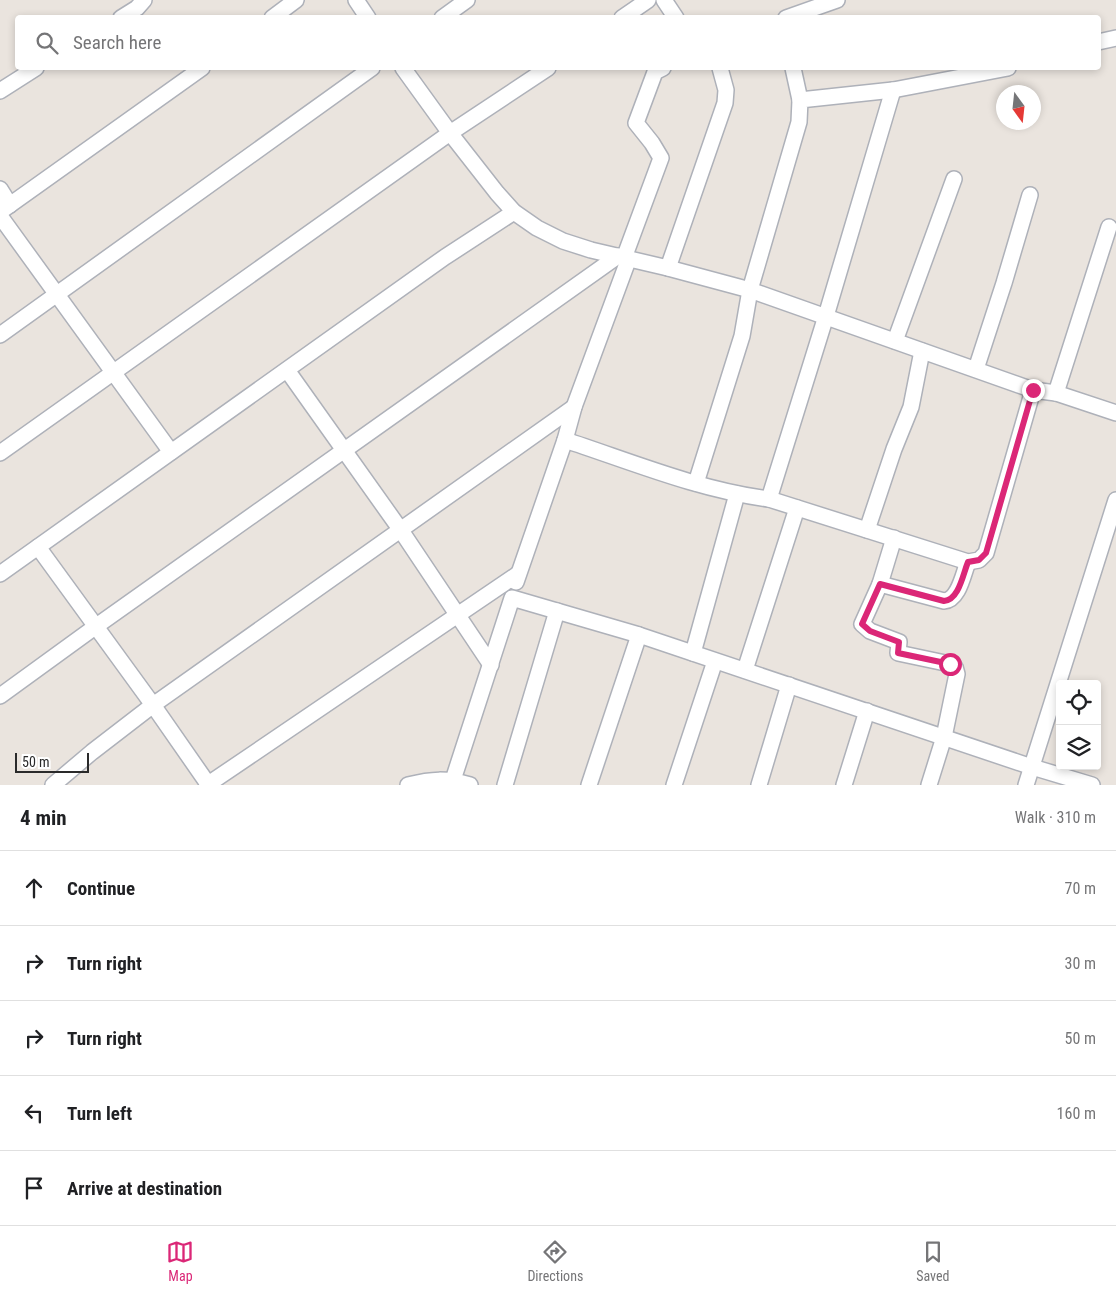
<!DOCTYPE html>
<meta charset="utf-8">
<style>
body{margin:0;font-family:"Roboto Condensed",sans-serif;background:#f6f6f6;color:#202124}
.controls{position:absolute;right:15px;bottom:15px;display:grid;overflow:hidden;border-radius:5px;box-shadow:0 2px 8px #0003}
.controls button{width:45px;height:45px;display:grid;place-items:center;padding:0;border:0;border-bottom:1px solid #e0e0e0;background:#fff;color:#202124;font:25px sans-serif}
.compass{position:absolute;left:996px;top:85px;width:45px;height:45px;border-radius:50%;background:#fff;box-shadow:0 2px 8px #0003;rotate:165deg}
.scale{position:absolute;left:15px;bottom:12px;width:74px;box-sizing:border-box;padding-left:5px;border:2px solid #2a2a2a;border-top:0;font-size:14px;line-height:18px;white-space:nowrap;color:#2a2a2a;-webkit-text-stroke:4px #fff;paint-order:stroke}
.stop{position:absolute;width:15px;height:15px;margin:-11px;border:4px solid #db2777;border-radius:50%;background:#fff}
.stop.end{background:#db2777;border-color:#fff;box-shadow:0 1px 5px #0008}
.list{margin:0;padding:0;list-style:none}
h2{display:flex;justify-content:space-between;align-items:center;height:65px;margin:0;padding:0 20px;font-size:21px}
h2 small{font-size:16px;font-weight:400;color:#757577}
.list li{display:grid;grid-template-columns:32px 1fr auto;gap:15px;align-items:center;box-sizing:border-box;height:75px;padding:0 20px;border-top:1px solid #e0e0e0}
.list b{display:block;font-size:19px;white-space:nowrap}
.list em{font-size:16px;font-style:normal;color:#757577}
.icon{flex:none;width:28px;height:28px;fill:none;stroke:currentColor;stroke-width:2;stroke-linecap:round;stroke-linejoin:round}
.map{position:relative;flex:none;width:1116px;height:785px;overflow:hidden}
.search{position:absolute;background:#fff;box-shadow:0 2px 8px #0003;left:15px;right:15px;top:15px;height:55px;display:flex;align-items:center;gap:12px;box-sizing:border-box;padding:0 18px;border-radius:5px;color:#757577;font-size:19px}
.sheet{height:440px;background:#fff}
nav{display:flex;justify-content:space-around;align-items:center;box-sizing:border-box;height:70px;border-top:1px solid #e0e0e0;background:#fff;font-size:14px;color:#757577}
nav a{display:grid;justify-items:center;gap:2px}
nav .on{color:#db2777}
.map>svg:first-child{display:block}
.lines{fill:none;stroke-linecap:round;stroke-linejoin:round}
.minor-casing{stroke:#aeb1b9;stroke-width:18}
.minor{stroke:#fff;stroke-width:15}
.route{stroke:#db2777;stroke-width:6}
</style>
<div class="map">
<svg width="1116" height="785" viewBox="0 0 1116 785">
<rect width="100%" height="100%" fill="#eae4de"/>
<g class="lines">
<defs>
<g id="minor">
<path d="M356 0 368 18"/>
<path d="M664 0 676 18"/>
<path d="M121 18 137 8 144 0"/>
<path d="M272 18 296 0"/>
<path d="M442 18 467 0"/>
<path d="M622 18 648 0"/>
<path d="M786 18 837 0"/>
<path d="M1098 42 1116 38"/>
<path d="M403 68 450 133 497 193 514 212 537 228 563 241 591 250 668 268 750 290 1033 390 1056 393 1116 413"/>
<path d="M793 68 800 100"/>
<path d="M0 91 36 68"/>
<path d="M0 189 10 205"/>
<path d="M0 212 202 68"/>
<path d="M0 216 171 452"/>
<path d="M624 258 661 158 652 143 636 123 655 72 663 68"/>
<path d="M668 268 725 103 726 90 720 68"/>
<path d="M0 335 372 68"/>
<path d="M895 341 954 179"/>
<path d="M976 369 1004 283 1030 195"/>
<path d="M287 370 400 529 491 665"/>
<path d="M1056 393 1109 227"/>
<path d="M565 440C632 462 699 490 769 499L968 562 979 560 986 553 1033 390"/>
<path d="M0 453 450 133 548 68"/>
<path d="M696 483 742 336 750 290 799 122 800 100 893 90 1008 68"/>
<path d="M769 499 826 316 893 90"/>
<path d="M867 530 894 449 911 407 922 351"/>
<path d="M894 538 880 584 862 624 870 631 899 642 898 653 950 664 955 667 957 674 944 737 929 785"/>
<path d="M38 547 153 705 208 784"/>
<path d="M0 574 445 257 514 212"/>
<path d="M516 582 565 440 574 407 629 258"/>
<path d="M880 584 944 601C959 600 963 574 968 562"/>
<path d="M693 653 737 494"/>
<path d="M745 670 797 508"/>
<path d="M0 696 95 627 618 256"/>
<path d="M453 780 512 598 639 635 1032 767 1092 785"/>
<path d="M53 785 92 752 153 705 574 407"/>
<path d="M207 785 518 574"/>
<path d="M408 785C432 779 446 778 470 785"/>
<path d="M505 785 557 611"/>
<path d="M589 785 639 635"/>
<path d="M674 785 715 661"/>
<path d="M759 785 789 685"/>
<path d="M844 785 867 711"/>
<path d="M1026 785 1116 500"/>
</g>
</defs>
<use href="#minor" class="minor-casing"/>
<use href="#minor" class="minor"/>
</g>
<g class="lines">
<path class="route" d="M950 664 898 653 899 642 870 631 862 624 880 584 944 601C959 600 963 574 968 562L979 560 986 553 1033 390"/>
</g>
</svg>
<div class="controls">
<button><svg class="icon" aria-label="locate" viewBox="0 0 24 24"><circle cx="12" cy="12" r="6"/><path d="M12 2v4M12 18v4M2 12h4M18 12h4"/></svg></button>
<button><svg class="icon" aria-label="layers" viewBox="0 0 24 24"><path d="M12 4l9 5-9 5-9-5zM3 14l9 5 9-5"/></svg></button>
</div>
<svg class="compass" viewBox="-18 -18 36 36"><path d="M0-13l5 13h-10z" fill="#e53935"/><path d="M0 13l5-13h-10z" fill="#757577"/></svg>
<div class="scale">50 m</div>
<div class="stop" style="left:950px;top:664px"></div>
<div class="stop end" style="left:1033px;top:390px"></div>
<div class="search"><svg class="icon" aria-label="search" viewBox="0 0 24 24"><circle cx="10" cy="10" r="6"/><path d="M15 15l6 6"/></svg>Search here</div>
</div>
<section class="sheet">
<h2>4 min<small>Walk · 310 m</small></h2>
<ul class="list">
<li><svg class="icon" aria-label="ahead" viewBox="0 0 24 24"><path d="M12 20V5M6 11l6-6 6 6"/></svg><div><b>Continue</b></div><em>70 m</em></li>
<li><svg class="icon" aria-label="right" viewBox="0 0 24 24"><path d="M7 20v-9h11M14 6l5 5-5 5"/></svg><div><b>Turn right</b></div><em>30 m</em></li>
<li><svg class="icon" aria-label="right" viewBox="0 0 24 24"><path d="M7 20v-9h11M14 6l5 5-5 5"/></svg><div><b>Turn right</b></div><em>50 m</em></li>
<li><svg class="icon" aria-label="left" viewBox="0 0 24 24"><path d="M17 20v-9H6M10 6l-5 5 5 5"/></svg><div><b>Turn left</b></div><em>160 m</em></li>
<li><svg class="icon" aria-label="arrive" viewBox="0 0 24 24"><path d="M6 21V4h12l-3 4 3 4H6"/></svg><div><b>Arrive at destination</b></div></li>
</ul>
</section>
<nav>
<a class="on"><svg class="icon" aria-label="map" viewBox="0 0 24 24"><path d="M3 6l6-2 6 2 6-2v14l-6 2-6-2-6 2zM9 4v14M15 6v14"/></svg>Map</a>
<a><svg class="icon" aria-label="directions" viewBox="0 0 24 24"><path d="M12 3l9 9-9 9-9-9zM9 14v-3h6M13 9l2 2-2 2"/></svg>Directions</a>
<a><svg class="icon" aria-label="saved" viewBox="0 0 24 24"><path d="M7 4h10v16l-5-4-5 4z"/></svg>Saved</a>
</nav>
